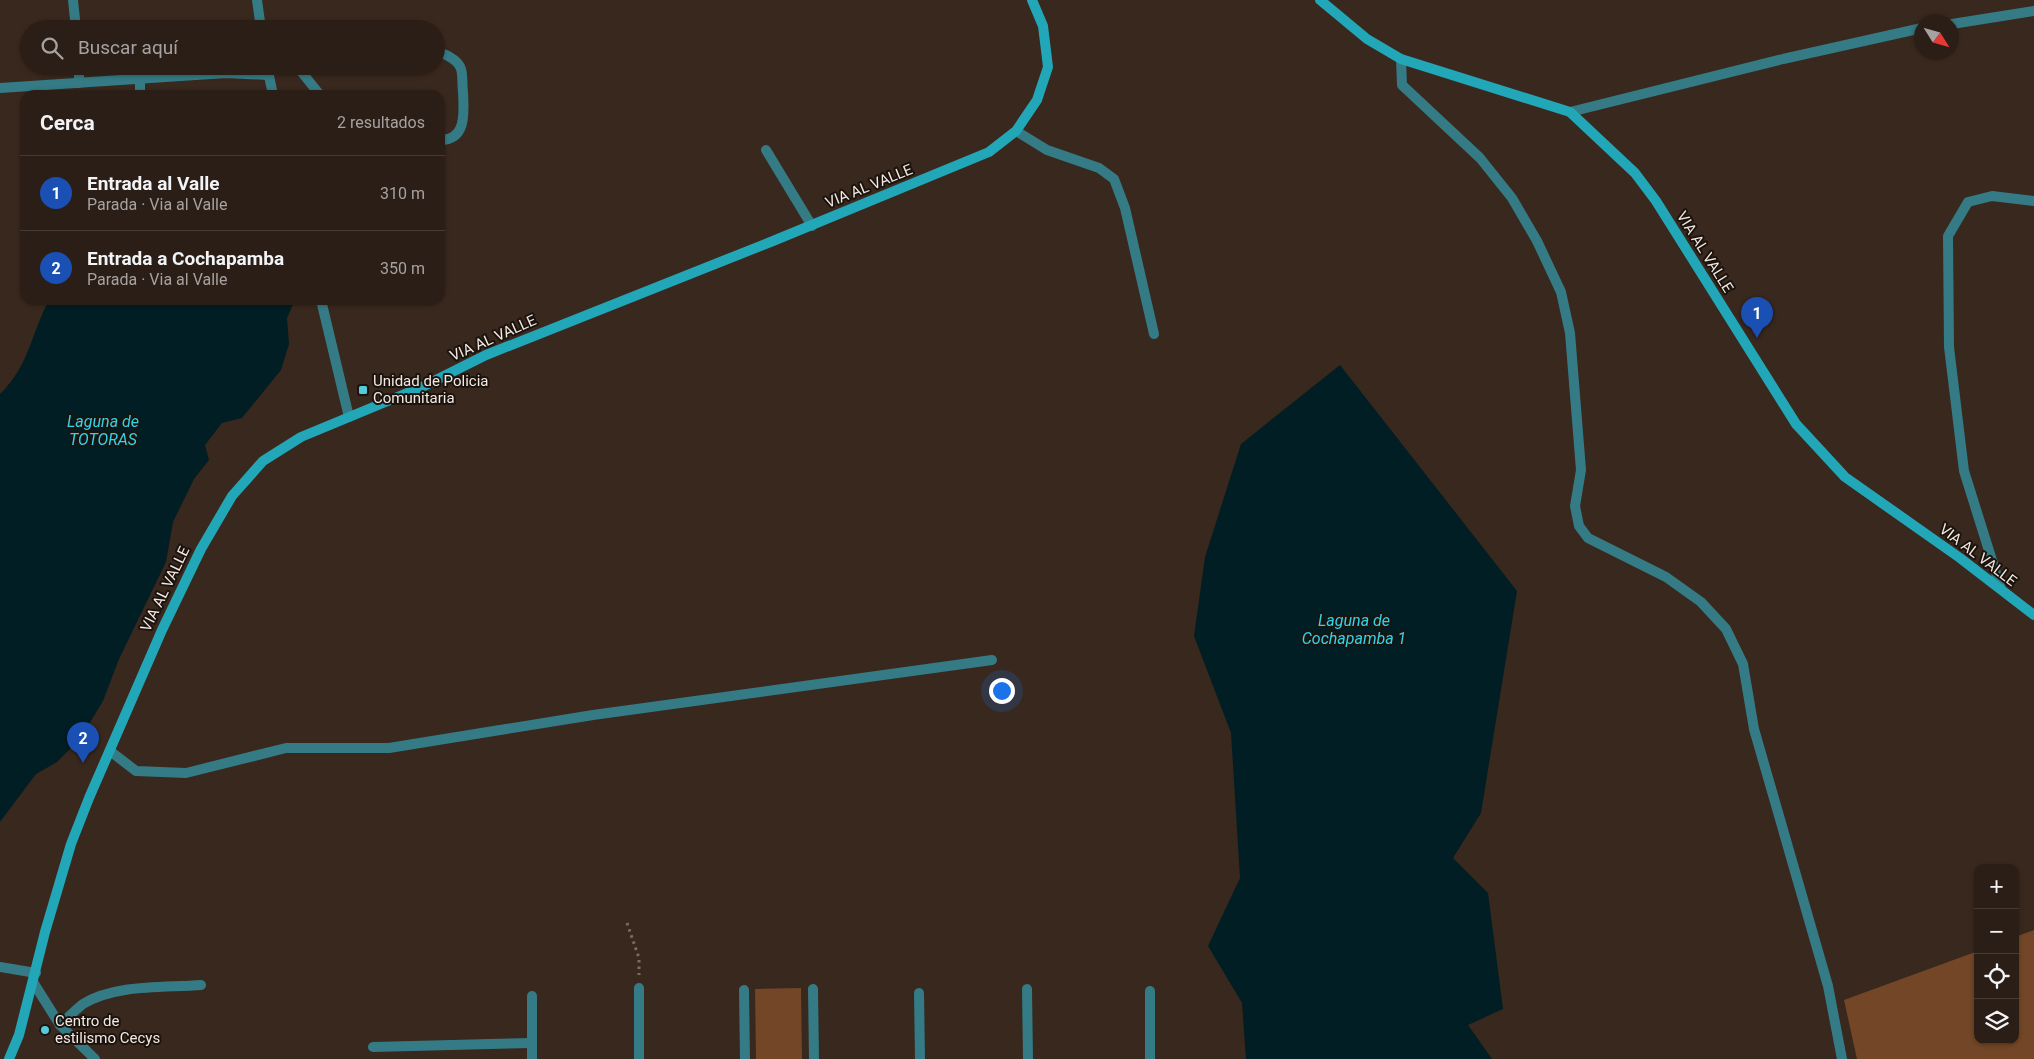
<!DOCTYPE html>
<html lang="es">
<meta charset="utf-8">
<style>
body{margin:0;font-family:Roboto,sans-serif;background:#372b23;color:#f1f3f6}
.controls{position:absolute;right:15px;bottom:15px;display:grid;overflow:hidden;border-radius:10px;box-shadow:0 1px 4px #0004}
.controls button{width:45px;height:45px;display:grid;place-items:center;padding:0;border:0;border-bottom:1px solid #473c35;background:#2b1e16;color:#f1f3f6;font:25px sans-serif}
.compass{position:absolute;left:1914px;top:15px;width:45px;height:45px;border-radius:50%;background:#2b1e16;box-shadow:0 1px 4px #0004;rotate:127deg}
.you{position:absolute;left:1001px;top:690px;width:18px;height:18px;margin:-12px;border:4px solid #fff;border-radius:50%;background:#1a73e8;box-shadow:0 0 0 8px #1a73e833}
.badge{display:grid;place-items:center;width:32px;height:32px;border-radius:50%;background:#8bbbb9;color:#fff;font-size:16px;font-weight:700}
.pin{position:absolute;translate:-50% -41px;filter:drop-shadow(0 1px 2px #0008)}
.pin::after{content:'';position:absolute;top:26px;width:18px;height:15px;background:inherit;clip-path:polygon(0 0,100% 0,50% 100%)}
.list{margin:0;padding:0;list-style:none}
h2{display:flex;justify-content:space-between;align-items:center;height:65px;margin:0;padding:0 20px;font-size:21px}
h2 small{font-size:16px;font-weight:400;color:#a6a2a1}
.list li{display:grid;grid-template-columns:32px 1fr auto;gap:15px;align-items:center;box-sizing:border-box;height:75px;padding:0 20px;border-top:1px solid #473c35}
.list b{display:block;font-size:19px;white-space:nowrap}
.list p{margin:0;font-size:16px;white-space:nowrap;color:#a6a2a1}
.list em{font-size:16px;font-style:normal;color:#a6a2a1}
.icon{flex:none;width:28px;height:28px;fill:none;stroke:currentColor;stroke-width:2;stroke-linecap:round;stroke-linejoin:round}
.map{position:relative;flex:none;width:2034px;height:1059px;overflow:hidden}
.search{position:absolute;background:#2b1e16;box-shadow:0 1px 4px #0004;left:20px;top:20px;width:425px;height:55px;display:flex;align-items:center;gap:12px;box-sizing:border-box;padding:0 18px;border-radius:28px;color:#a6a2a1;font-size:19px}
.panel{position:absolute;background:#2b1e16;box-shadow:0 1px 4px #0004;left:20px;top:90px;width:425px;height:215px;border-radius:15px}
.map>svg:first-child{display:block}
.green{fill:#724626}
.water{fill:#001e23}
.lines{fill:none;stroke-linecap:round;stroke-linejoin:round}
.path{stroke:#7c6d63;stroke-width:3;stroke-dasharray:2.5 4;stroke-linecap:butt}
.lane{stroke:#347b85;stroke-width:10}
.street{stroke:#347b85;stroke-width:10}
.secondary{stroke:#22a7b8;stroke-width:10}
.poi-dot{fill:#53cbdb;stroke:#1b130e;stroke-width:2}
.labels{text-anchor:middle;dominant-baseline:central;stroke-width:4;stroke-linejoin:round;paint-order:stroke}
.street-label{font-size:15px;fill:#f4e8e1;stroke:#1b130e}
.poi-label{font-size:15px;fill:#f4e8e1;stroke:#1b130e;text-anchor:start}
.water-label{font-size:16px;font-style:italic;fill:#30d5ea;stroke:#1b130e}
</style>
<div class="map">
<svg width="2034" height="1059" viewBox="0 0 2034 1059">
<rect width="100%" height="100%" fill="#39281d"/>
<g class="green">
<path d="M2034 930V1059H1857L1844 1000 1978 951V1040H2015V937Z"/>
<path d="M801 988 802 1059H756L755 989Z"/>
</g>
<g class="water">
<path d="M49 300H295L287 318 289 344 281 370 242 418 222 423 205 445 209 460 194 479 173 522 166 562 119 659 103 701 80 739 57 762 36 774 0 822V394C29 366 31 334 49 300Z"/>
<path d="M1340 365 1517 591 1481 813 1453 858 1488 893 1503 1009 1468 1025 1492 1059H1246L1242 1003 1208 946 1240 878 1231 733 1194 636 1205 557 1241 444Z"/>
</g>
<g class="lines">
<path class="path" d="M627 923 639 958V975"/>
<g class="lane">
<path d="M73 0 76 29"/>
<path d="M79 66V83"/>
<path d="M140 79V95"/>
<path d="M766 150 812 226"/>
<path d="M60 1025C67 1019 75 1010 83 1004 116 984 164 988 201 985"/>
</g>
<g class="street">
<path d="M257 0 261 29"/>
<path d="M1952 24 2034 11"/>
<path d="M436 51C445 54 458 59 461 69 463 75 462 85 463 92 464 112 467 140 440 140"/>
<path d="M1401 59 1402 85 1480 158 1512 198 1537 241 1561 292 1570 333 1581 470 1575 506 1579 526 1588 538 1666 577 1701 602 1726 629 1743 664 1754 729 1828 986 1842 1059"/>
<path d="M267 66 273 95"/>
<path d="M289 66 300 70 320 95"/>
<path d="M0 88 226 73 268 75"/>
<path d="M1570 112 1783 59 1922 28"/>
<path d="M1016 131 1047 150 1099 168 1114 179 1125 208 1154 334"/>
<path d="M321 300 349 417"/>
<path d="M2001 589 1964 471 1949 347 1948 236 1968 202 1992 196 2034 201"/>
<path d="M110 751 136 771 186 773 286 748H389L593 715 992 660"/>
<path d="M0 967 36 973"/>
<path d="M33 982 60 1025 95 1059"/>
<path d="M639 988V1059"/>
<path d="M813 989 814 1059"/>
<path d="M1027 989 1028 1059"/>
<path d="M744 990 745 1059"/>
<path d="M919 993 920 1059"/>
<path d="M373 1047 532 1043"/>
<path d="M532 1059V996"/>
<path d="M1150 1059V991"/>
</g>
<g class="secondary">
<path d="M1320 0 1367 39 1401 59 1570 112 1635 173 1656 201 1796 424 1845 477 1960 558 2034 615"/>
<path d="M9 1059 19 1035 45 932 71 844 89 798 162 630 201 549 232 496 263 461 301 437 424 386 486 355 773 241 989 152 1016 131 1037 100 1048 67 1043 26 1032 0"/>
</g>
</g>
<g class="poi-dot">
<rect x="358" y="385" width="10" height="10" rx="2.5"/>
<circle cx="45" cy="1030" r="5"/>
</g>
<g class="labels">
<g class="street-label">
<text transform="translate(869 186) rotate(-22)">VIA AL VALLE</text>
<text transform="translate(1705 252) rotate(58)">VIA AL VALLE</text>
<text transform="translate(493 338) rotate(-24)">VIA AL VALLE</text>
<text transform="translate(1978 555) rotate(37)">VIA AL VALLE</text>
<text transform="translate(165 589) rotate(-64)">VIA AL VALLE</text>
</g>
<g class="poi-label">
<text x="373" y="381">Unidad de Policia<tspan x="373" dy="17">Comunitaria</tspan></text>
<text x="55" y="1021">Centro de<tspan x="55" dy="17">estilismo Cecys</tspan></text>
</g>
<g class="water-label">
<text x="103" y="421">Laguna de<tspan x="103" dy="18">TOTORAS</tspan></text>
<text x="1354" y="620">Laguna de<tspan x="1354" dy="18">Cochapamba 1</tspan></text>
</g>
</g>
</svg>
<div class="controls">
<button>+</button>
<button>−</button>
<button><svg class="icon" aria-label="locate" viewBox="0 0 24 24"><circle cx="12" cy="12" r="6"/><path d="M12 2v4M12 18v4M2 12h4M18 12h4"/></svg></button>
<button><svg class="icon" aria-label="layers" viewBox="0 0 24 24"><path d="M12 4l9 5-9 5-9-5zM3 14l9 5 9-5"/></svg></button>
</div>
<svg class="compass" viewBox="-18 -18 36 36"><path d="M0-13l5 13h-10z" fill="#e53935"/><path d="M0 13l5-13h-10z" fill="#a6a2a1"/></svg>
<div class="you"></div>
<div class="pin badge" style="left:1757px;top:338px;background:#1a4fb4">1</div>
<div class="pin badge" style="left:83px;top:763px;background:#1a4fb4">2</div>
<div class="search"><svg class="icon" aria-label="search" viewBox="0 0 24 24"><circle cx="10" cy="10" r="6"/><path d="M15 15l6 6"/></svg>Buscar aquí</div>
<section class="panel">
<h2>Cerca<small>2 resultados</small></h2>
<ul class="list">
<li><span class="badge" style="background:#1a4fb4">1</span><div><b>Entrada al Valle</b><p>Parada · Via al Valle</p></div><em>310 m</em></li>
<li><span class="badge" style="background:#1a4fb4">2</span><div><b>Entrada a Cochapamba</b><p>Parada · Via al Valle</p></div><em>350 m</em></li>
</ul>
</section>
</div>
